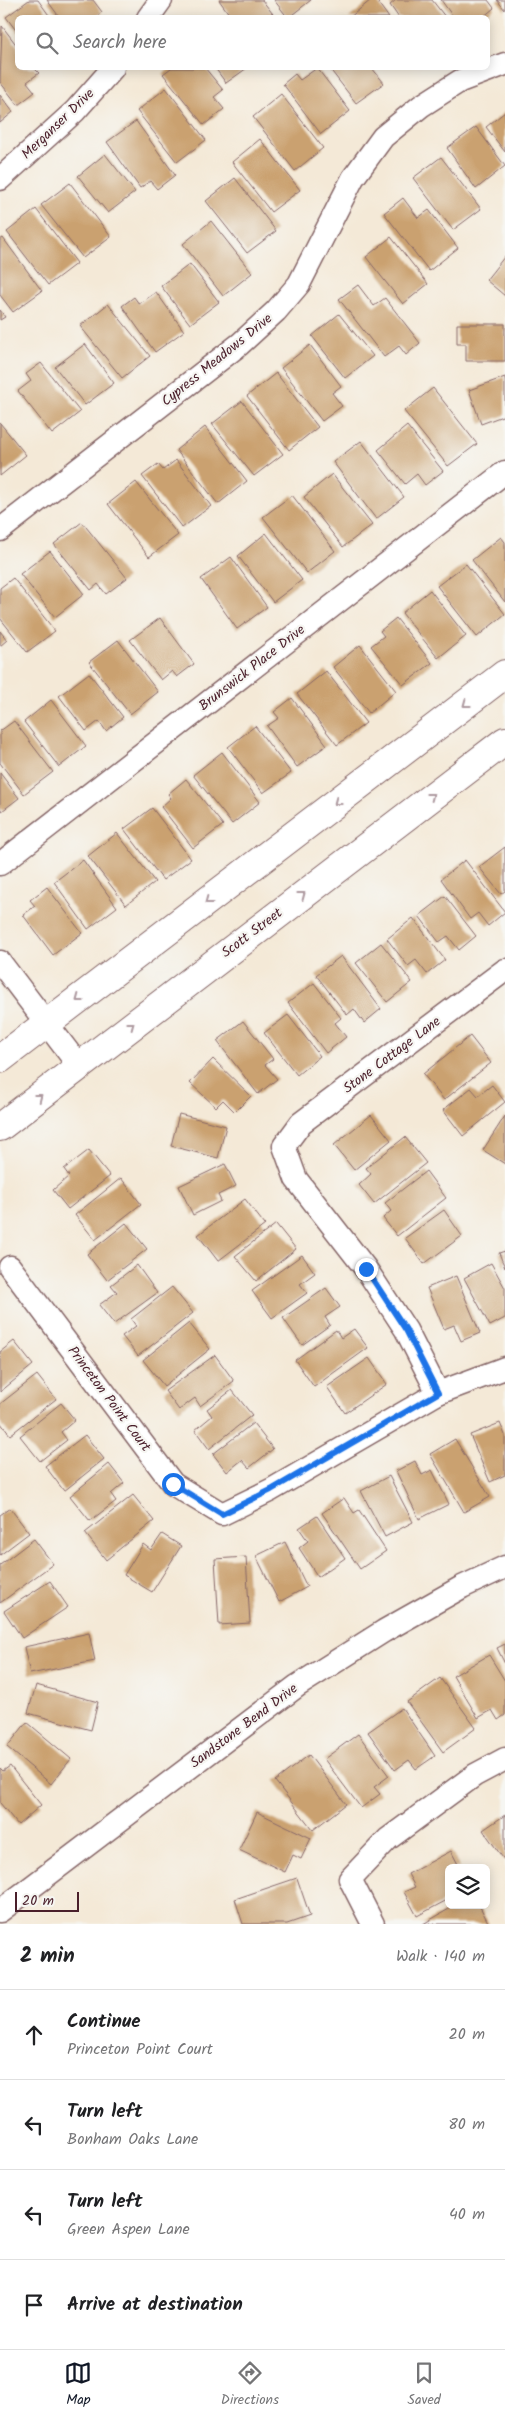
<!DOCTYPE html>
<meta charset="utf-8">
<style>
body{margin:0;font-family:Kalam,sans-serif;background:#f6f6f6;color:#202124}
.controls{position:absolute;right:15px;bottom:15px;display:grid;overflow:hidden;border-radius:8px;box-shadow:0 2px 12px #0003}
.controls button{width:45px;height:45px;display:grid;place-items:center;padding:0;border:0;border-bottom:1px solid #e0e0e0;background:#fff;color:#202124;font:25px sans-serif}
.scale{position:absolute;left:15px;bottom:12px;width:64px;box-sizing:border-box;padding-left:5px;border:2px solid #4a1f2b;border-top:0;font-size:14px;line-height:18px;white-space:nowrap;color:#4a1f2b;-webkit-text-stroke:4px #f6f6f2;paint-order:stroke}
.stop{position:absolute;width:15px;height:15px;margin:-11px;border:4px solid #1a73e8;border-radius:50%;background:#fff}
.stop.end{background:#1a73e8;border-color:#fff;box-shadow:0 1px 5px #0008}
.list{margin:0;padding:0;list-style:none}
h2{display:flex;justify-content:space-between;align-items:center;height:65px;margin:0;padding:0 20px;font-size:21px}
h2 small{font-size:16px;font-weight:400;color:#757577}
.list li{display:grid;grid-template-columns:32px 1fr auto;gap:15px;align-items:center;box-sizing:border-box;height:90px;padding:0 20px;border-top:1px solid #e0e0e0}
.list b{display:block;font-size:19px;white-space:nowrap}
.list p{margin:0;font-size:16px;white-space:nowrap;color:#757577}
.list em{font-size:16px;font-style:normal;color:#757577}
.icon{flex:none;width:28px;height:28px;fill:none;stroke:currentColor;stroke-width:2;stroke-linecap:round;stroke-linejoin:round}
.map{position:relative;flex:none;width:505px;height:1924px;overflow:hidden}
.search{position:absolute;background:#fff;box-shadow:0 2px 12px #0003;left:15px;right:15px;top:15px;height:55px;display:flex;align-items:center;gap:12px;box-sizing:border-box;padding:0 18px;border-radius:8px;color:#757577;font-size:19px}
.sheet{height:425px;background:#fff}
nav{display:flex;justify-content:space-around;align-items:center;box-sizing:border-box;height:70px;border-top:1px solid #e0e0e0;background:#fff;font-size:14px;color:#757577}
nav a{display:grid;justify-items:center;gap:2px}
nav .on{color:#111827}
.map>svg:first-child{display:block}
.building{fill:#caa16f}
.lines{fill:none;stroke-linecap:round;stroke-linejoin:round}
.street-casing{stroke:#866667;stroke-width:25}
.secondary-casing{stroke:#866667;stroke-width:30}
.street{stroke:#fff;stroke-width:22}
.secondary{stroke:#fff;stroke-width:28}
.oneway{stroke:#ae9aa0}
.route{stroke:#1a73e8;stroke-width:6}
.labels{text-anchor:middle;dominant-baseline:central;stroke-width:4.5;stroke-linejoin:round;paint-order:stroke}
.street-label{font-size:14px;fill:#4a1f2b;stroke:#f6f6f2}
</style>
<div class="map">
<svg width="505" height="1924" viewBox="0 0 505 1924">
<rect width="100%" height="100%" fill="#f6f6f2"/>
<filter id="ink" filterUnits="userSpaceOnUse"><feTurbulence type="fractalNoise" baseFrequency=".02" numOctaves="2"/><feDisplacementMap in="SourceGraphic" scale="10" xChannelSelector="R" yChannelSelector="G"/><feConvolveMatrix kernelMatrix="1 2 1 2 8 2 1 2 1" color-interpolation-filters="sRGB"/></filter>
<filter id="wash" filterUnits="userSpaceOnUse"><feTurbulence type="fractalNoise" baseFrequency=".0096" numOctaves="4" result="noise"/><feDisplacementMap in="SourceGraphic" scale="20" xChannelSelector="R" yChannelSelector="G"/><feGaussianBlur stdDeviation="1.12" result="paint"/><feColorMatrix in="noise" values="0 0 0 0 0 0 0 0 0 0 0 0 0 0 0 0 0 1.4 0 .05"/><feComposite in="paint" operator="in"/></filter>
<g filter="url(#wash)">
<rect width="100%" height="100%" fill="#f4e9d7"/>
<g id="blocks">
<g class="building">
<path d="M29 0H38L51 18H18V33L6 17Z"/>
<path d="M47 0H93L102 12 95 18H60Z"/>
<path d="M219 0H262L276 18H232Z"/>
<path d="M274 0H311L288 18Z"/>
<path d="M371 0H376L389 18H349Z"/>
<path d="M396 0H432L446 18H399L390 5Z"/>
<path d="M441 0H488L494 8 482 18H454Z"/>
<path d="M497 0H505V10Z"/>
<path d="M2 26 18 47V68H34L39 73 27 82 35 92 18 105 0 82Z"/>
<path d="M171 68H205L223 90 214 97 224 109 204 125 163 74Z"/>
<path d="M215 68H247L226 83Z"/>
<path d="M317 68 350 111 321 134 283 84 295 74 300 80Z"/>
<path d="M329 68H372L384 83 356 103Z"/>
<path d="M166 88 206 140 177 162 137 111Z"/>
<path d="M281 94 323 148 295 171 253 117Z"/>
<path d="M0 95 13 112 0 123Z"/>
<path d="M505 112V152L486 127Z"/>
<path d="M136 121 175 175 157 189 150 181 140 188 107 142Z"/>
<path d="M476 127 505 166 476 189 447 148Z"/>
<path d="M260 139 300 190 271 212 232 162Z"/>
<path d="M105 154 135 192 108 213 78 176Z"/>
<path d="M441 157 481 209 453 230 413 178Z"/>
<path d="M235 178 276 231 247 253 206 201Z"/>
<path d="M70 183 111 237 83 258 41 205Z"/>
<path d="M403 198 418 218 429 210 458 248 429 271 384 213Z"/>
<path d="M36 209 77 263 48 285 7 232Z"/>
<path d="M211 221 252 273 223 296 183 244Z"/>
<path d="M391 237 428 284 403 304 366 257Z"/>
<path d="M3 238 42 291 13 312 0 295V240Z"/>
<path d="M505 256V296L486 280Z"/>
<path d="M190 264 219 302 190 324 161 286Z"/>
<path d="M358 285 374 306 385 298 420 343 406 355 399 346 384 357 339 299Z"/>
<path d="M156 292 184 331 155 352 122 306 134 297 139 304Z"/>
<path d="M108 304 150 356 122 378 80 326Z"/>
<path d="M0 310 5 317 0 320Z"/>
<path d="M339 314 373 356 345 378 312 336Z"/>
<path d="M457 324H505V361H466V344H457Z"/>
<path d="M85 344 114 383 85 405 55 367Z"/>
<path d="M310 345 341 386 332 393 342 406 322 421 281 368Z"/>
<path d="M41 363 80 412 52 434 18 391 31 381 26 374Z"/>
<path d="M276 373 318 427 289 450 247 396Z"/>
<path d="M505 377V415L481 424 469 390Z"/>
<path d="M433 388 477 444 448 466 404 411Z"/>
<path d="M242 401 283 454 254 476 212 424Z"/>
<path d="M0 423 26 455 0 476Z"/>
<path d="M407 426 443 471 425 485 417 474 405 484 378 450Z"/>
<path d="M205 427 247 481 218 504 176 450Z"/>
<path d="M361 441 404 497 376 519 333 462Z"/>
<path d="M176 460 211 506 182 528 142 476 158 464 163 470Z"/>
<path d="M332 474 372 525 343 547 304 497Z"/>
<path d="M136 482 178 535 149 557 108 504Z"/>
<path d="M292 495 335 551 307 573 263 517Z"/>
<path d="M82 522 127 578 106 594 98 584 91 590 54 544Z"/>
<path d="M266 533 302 580 273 602 238 556Z"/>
<path d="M501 537 505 542V602L472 560Z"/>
<path d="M50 551 84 594 55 617 20 574Z"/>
<path d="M231 557 267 607 237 629 201 579Z"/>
<path d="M466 564 505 614 477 637 437 586Z"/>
<path d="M13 578 55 631 27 652 0 618V588Z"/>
<path d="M430 590 466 636 438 658 402 613Z"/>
<path d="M160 618 194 664 177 677 172 671 161 680 130 640Z"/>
<path d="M396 618 432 663 403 685 371 646 384 636 380 631Z"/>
<path d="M0 631 7 640 0 646Z"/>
<path d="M118 640 158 692 130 714 89 662Z"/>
<path d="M360 645 396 691 369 713 333 667Z"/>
<path d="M326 671 366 723 337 745 297 694Z"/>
<path d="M89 673 123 717 106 731 99 721 86 731 59 696Z"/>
<path d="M292 698 327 745 297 767 267 726 279 718 274 712Z"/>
<path d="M51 700 86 746 59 767 24 722Z"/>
<path d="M14 721 53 772 24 794 0 763V731Z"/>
<path d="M255 726 291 773 263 793 228 747Z"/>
<path d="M222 752 260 802 232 824 193 775Z"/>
<path d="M0 773 19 798 2 811 0 808Z"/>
<path d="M186 779 223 825 193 848 161 807 171 798 168 794Z"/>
<path d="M152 808 191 859 163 880 124 829Z"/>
<path d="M117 833 155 882 126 905 88 856Z"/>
<path d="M505 847V891L501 894 479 867Z"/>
<path d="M83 860 117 907 88 929 54 882Z"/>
<path d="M465 860 505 912 488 926 478 913 470 919 441 879Z"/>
<path d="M47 887 82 933 53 955 23 915 35 906 30 900Z"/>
<path d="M445 896 476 936 459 950 448 936 439 942 419 916Z"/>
<path d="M413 918 445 960 427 974 416 960 408 966 387 939Z"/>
<path d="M381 943 412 982 387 1002 356 963Z"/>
<path d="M341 956 381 1009 364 1023 354 1009 347 1015 316 975Z"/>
<path d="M314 983 341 1018 335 1023 346 1037 326 1053 288 1003Z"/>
<path d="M288 1015 320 1056 297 1075 264 1033Z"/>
<path d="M243 1021 273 1059 265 1065 277 1079 258 1094 217 1041Z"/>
<path d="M470 1036 491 1063 444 1100 423 1074Z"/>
<path d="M213 1059 251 1096 235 1112 223 1100 216 1107 190 1083Z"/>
<path d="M492 1085 505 1102 463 1136 443 1110 471 1088 478 1096Z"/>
<path d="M179 1114 226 1126 218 1158 171 1146Z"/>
<path d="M371 1115 391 1140 354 1170 334 1145Z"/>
<path d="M505 1116V1164L483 1150Z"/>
<path d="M405 1137 426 1163 374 1204 359 1185 371 1174 366 1168Z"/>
<path d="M89 1150 110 1176 68 1209 53 1190 69 1176 64 1169Z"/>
<path d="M225 1164 236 1186 218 1195 221 1201 193 1215 179 1186Z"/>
<path d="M426 1171 446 1198 397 1236 383 1218 391 1211 385 1203Z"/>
<path d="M121 1178 141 1204 95 1240 75 1215Z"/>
<path d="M245 1199 265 1225 218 1261 198 1235Z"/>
<path d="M444 1210 462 1236 424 1264 405 1238Z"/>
<path d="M126 1223 147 1249 107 1280 87 1254Z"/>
<path d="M276 1224 296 1249 256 1281 235 1256Z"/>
<path d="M505 1251V1268L499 1253Z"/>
<path d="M302 1255 315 1273 300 1284 307 1293 272 1318 252 1291Z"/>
<path d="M491 1263 505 1288V1318L490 1326 464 1278Z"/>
<path d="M137 1265 157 1293 114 1324 99 1305 117 1292 111 1285Z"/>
<path d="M456 1276 480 1333 461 1341 454 1325 444 1329 427 1288Z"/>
<path d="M172 1287 193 1313 138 1356 122 1336 136 1326 131 1319Z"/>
<path d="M326 1288 340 1307 325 1317 330 1325 302 1345 283 1318Z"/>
<path d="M189 1323 210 1349 164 1386 143 1360Z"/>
<path d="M354 1329 368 1348 314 1387 295 1360 336 1330 341 1338Z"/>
<path d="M14 1341 33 1365 0 1392V1352Z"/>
<path d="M215 1355 234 1381 200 1406 195 1398 179 1410 165 1391Z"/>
<path d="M369 1358 387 1384 345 1413 327 1387Z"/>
<path d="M37 1375 56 1399 10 1435 0 1422V1404Z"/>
<path d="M232 1390 252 1415 209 1449 195 1430 212 1416 207 1409Z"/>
<path d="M61 1403 75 1420 61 1432 67 1440 40 1461 20 1436Z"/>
<path d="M253 1423 273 1449 249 1468 242 1460 227 1472 213 1454Z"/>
<path d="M500 1423 505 1435V1475L490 1482 470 1435Z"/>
<path d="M85 1435 104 1459 64 1491 45 1466Z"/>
<path d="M455 1439 490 1497 464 1512 430 1454Z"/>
<path d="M415 1461 422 1475 432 1470 449 1504 419 1519 396 1471Z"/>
<path d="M109 1464 124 1483 111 1494 116 1501 90 1521 70 1496Z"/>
<path d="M389 1476 413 1522 385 1537 361 1491Z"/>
<path d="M133 1495 154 1521 106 1560 85 1533Z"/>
<path d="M344 1498 354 1513 359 1510 386 1551 360 1569 322 1513Z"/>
<path d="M10 1508 29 1533 0 1555V1515Z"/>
<path d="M317 1516 345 1558 318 1577 299 1548 308 1541 299 1528Z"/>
<path d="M162 1534 181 1546 152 1592 124 1575 143 1544 151 1550Z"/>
<path d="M34 1539 53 1564 0 1603V1565Z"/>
<path d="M285 1542 307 1587 279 1602 256 1556Z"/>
<path d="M246 1557 250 1623 219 1625 215 1559Z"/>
<path d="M50 1581 68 1607 22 1638 4 1611Z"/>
<path d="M89 1633 95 1661 30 1674 24 1647Z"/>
<path d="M505 1644V1664L497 1648Z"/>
<path d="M489 1655 505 1681V1715L498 1720 492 1710 478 1718 453 1676Z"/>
<path d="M440 1678 476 1728 443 1752 407 1702Z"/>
<path d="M36 1685 98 1702 91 1730 28 1713Z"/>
<path d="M402 1708 435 1756 416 1769 409 1760 395 1770 368 1732Z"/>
<path d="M27 1722 71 1759 51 1784 7 1747Z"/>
<path d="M358 1734 389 1776 374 1787 380 1794 361 1808 324 1759Z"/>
<path d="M309 1755 346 1804 313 1830 275 1781Z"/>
<path d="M10 1766 41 1805 18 1825 0 1803V1768L3 1771Z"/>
<path d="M257 1812 311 1838 301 1859 293 1855 285 1872 239 1850Z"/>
<path d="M505 1815V1861L483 1830Z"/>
<path d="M451 1851 460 1868H449V1899L417 1916 404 1892 415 1887 408 1874Z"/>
<path d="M297 1878 310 1916 287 1924H243L235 1899Z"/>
<path d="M456 1905H479L489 1924H423Z"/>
</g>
</g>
</g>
<g filter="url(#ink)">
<use href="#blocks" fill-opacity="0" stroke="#866667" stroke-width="1"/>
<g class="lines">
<defs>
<g id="street">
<path d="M148 18 161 0"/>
<path d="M0 179 75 111 113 68"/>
<path d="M0 530 240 344 276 311 299 284 353 178 383 137 421 106 460 81 505 64"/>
<path d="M0 864 505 472"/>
<path d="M0 962 79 1066"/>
<path d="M10 1267 173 1484 222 1514 271 1490 438 1393 505 1368"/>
<path d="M438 1393 406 1330 366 1269 296 1179 284 1146 301 1123 505 970"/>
<path d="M0 1911 297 1686 384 1631 462 1587 505 1567"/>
<path d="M373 1924 350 1879 388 1839 475 1775 505 1759"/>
</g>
<g id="secondary">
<path d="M0 1059 505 674"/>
<path d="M0 1127 505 741"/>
</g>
</defs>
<use href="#street" class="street-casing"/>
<use href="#secondary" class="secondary-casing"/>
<use href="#street" class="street"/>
<use href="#secondary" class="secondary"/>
</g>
<defs><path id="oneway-chevron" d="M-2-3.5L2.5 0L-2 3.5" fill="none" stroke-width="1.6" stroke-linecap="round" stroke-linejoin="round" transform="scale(1.25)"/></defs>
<g class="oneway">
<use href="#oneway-chevron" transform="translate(466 704) rotate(143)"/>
<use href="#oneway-chevron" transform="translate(431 796) rotate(-37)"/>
<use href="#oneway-chevron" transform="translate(337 802) rotate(143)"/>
<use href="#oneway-chevron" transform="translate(302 895) rotate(-37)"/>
<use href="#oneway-chevron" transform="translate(208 901) rotate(143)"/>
<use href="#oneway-chevron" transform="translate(79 999) rotate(143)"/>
<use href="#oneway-chevron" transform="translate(131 1025) rotate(-37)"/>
<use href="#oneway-chevron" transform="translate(39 1097) rotate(-38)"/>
</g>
</g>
<g class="lines" filter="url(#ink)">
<path class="route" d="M173 1484 222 1514 271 1490 438 1393 406 1330 366 1269"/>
</g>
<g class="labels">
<g class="street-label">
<text transform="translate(58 124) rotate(-44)">Merganser Drive</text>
<text transform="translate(217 360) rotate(-39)">Cypress Meadows Drive</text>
<text transform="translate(252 668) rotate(-38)">Brunswick Place Drive</text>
<text transform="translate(252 933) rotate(-37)">Scott Street</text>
<text transform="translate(392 1055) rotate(-37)">Stone Cottage Lane</text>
<text transform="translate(109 1399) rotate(53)">Princeton Point Court</text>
<text transform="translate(244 1726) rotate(-37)">Sandstone Bend Drive</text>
</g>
</g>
</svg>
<div class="controls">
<button><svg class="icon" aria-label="layers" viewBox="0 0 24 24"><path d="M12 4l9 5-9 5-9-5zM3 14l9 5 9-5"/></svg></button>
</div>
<div class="scale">20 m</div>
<div class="stop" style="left:173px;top:1484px"></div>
<div class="stop end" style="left:366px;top:1269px"></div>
<div class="search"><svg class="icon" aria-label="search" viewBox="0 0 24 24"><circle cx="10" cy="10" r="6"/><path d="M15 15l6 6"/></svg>Search here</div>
</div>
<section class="sheet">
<h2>2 min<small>Walk · 140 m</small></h2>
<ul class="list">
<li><svg class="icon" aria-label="ahead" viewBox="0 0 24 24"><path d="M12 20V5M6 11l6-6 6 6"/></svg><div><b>Continue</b><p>Princeton Point Court</p></div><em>20 m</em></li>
<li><svg class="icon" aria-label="left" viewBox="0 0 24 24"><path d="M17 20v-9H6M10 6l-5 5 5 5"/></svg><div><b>Turn left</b><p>Bonham Oaks Lane</p></div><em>80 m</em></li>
<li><svg class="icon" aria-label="left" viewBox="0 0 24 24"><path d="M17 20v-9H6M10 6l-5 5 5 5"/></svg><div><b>Turn left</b><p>Green Aspen Lane</p></div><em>40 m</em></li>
<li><svg class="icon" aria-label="arrive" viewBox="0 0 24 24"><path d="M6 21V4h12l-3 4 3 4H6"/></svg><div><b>Arrive at destination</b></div></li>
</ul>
</section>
<nav>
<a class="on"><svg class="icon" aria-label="map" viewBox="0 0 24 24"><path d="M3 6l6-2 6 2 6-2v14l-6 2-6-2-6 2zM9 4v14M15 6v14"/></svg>Map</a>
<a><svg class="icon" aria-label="directions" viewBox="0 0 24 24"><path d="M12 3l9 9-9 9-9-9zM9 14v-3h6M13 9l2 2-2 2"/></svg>Directions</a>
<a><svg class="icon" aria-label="saved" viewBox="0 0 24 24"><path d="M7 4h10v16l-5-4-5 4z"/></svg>Saved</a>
</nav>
